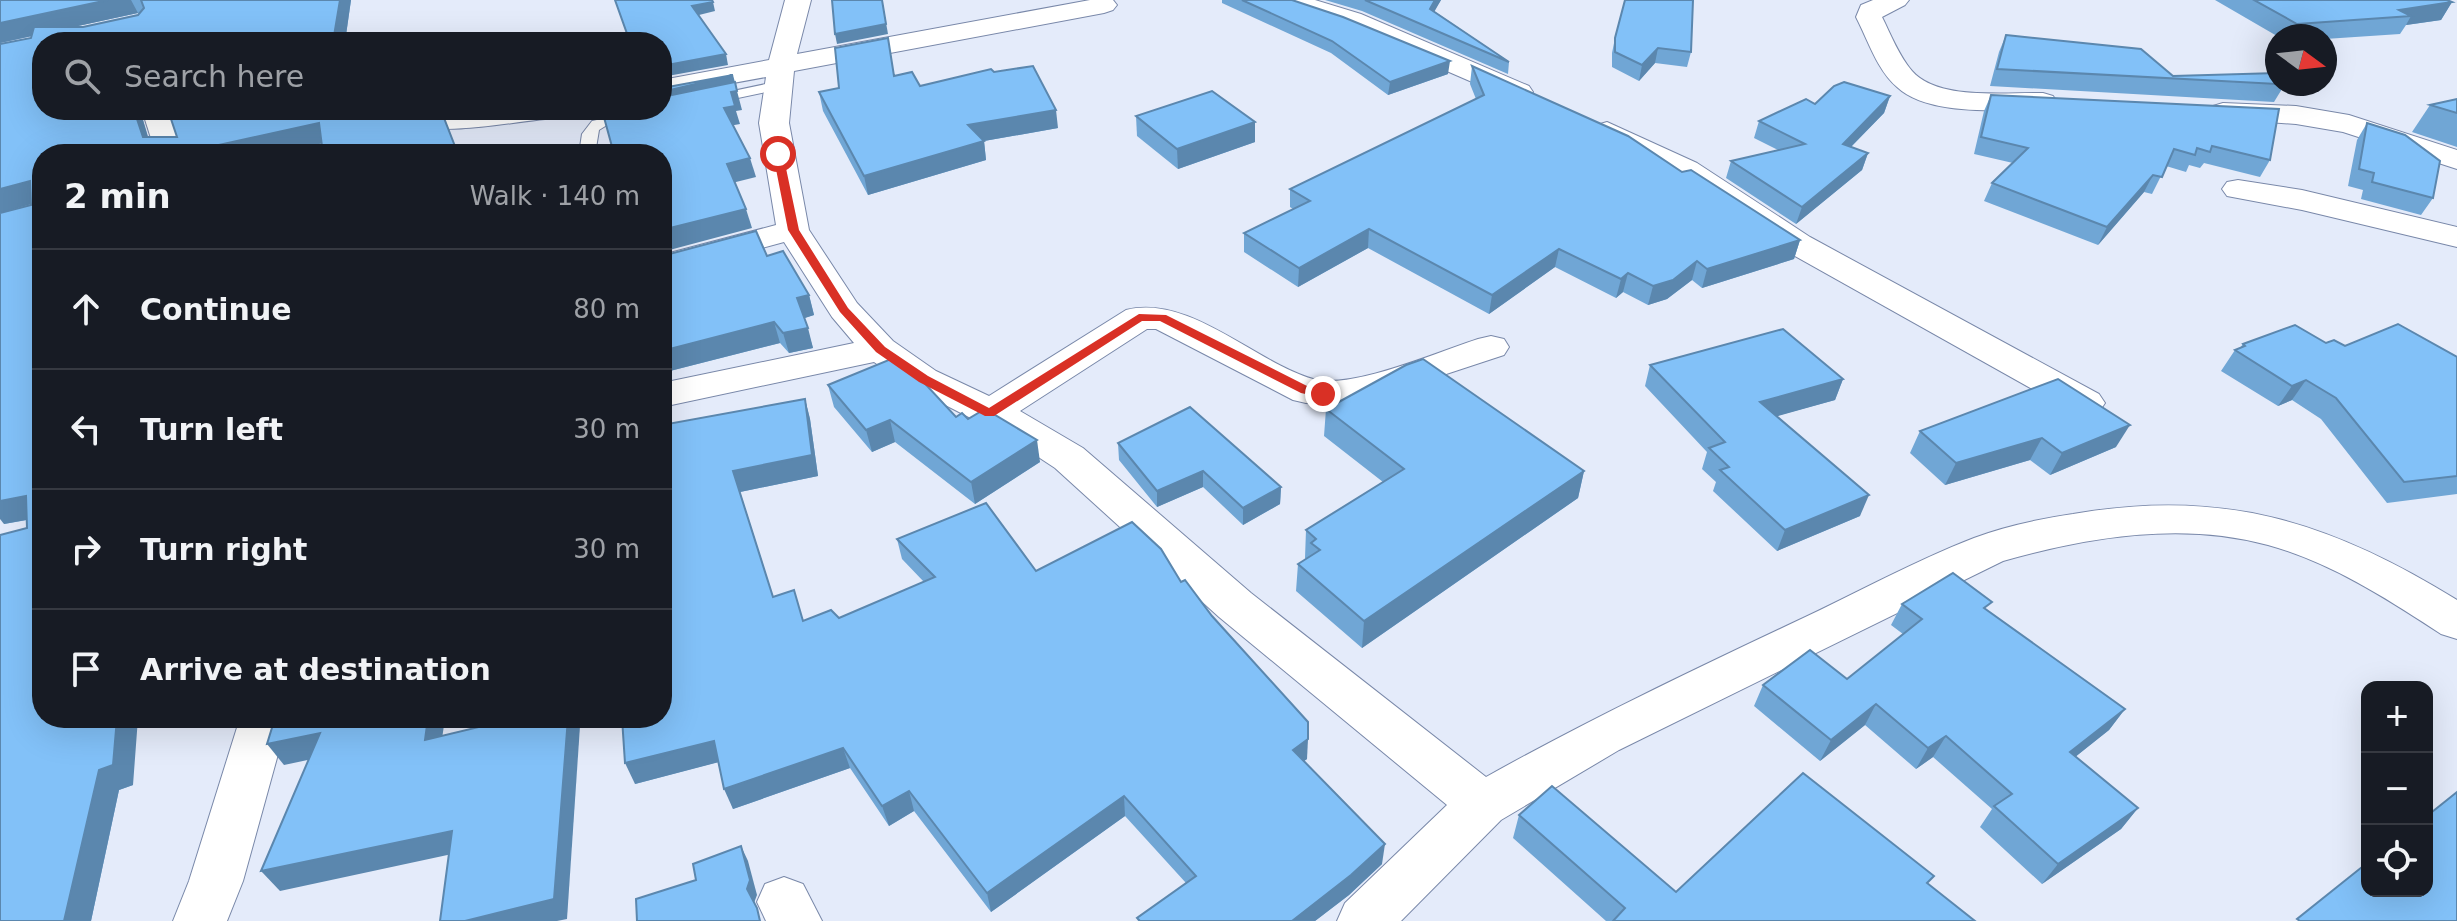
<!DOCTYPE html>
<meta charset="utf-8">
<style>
body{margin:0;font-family:"DejaVu Sans",sans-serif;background:#242831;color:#f1f3f6}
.controls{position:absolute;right:24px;bottom:24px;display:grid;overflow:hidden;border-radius:16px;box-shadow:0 8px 32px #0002}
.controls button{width:72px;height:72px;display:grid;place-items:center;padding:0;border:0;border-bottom:2px solid #363941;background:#171b24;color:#f1f3f6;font:40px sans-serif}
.compass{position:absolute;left:2265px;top:24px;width:72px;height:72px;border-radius:50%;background:#171b24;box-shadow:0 8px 32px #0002;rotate:105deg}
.stop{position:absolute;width:24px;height:24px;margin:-18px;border:6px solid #d93025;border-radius:50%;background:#fff}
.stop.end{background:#d93025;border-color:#fff;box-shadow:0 2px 8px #0008}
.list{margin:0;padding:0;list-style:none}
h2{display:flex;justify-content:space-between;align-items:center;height:104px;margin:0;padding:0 32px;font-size:34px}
h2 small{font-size:26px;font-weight:400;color:#9ea1a6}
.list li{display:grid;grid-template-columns:52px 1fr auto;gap:24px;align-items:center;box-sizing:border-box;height:120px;padding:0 32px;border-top:2px solid #363941}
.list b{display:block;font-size:30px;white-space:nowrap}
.list em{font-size:26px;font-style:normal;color:#9ea1a6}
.icon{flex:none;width:44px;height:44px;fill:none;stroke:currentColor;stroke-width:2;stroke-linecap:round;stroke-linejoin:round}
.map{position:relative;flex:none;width:2457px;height:921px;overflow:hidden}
.search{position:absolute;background:#171b24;box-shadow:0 8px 32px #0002;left:32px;top:32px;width:640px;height:88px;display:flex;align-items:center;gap:20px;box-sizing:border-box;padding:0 28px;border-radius:32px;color:#9ea1a6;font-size:30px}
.panel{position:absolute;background:#171b24;box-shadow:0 8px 32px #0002;left:32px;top:144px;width:640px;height:584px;border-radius:32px}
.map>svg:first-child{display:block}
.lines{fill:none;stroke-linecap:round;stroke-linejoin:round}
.lane-casing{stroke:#7988a9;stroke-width:2}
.street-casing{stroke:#7988a9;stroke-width:2}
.lane{fill:#fff;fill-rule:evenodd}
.street{fill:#fff;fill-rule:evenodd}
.wall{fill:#70a6d5;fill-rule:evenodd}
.shaded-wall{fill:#5b87ae}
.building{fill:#82c1f8;stroke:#5b87ae;stroke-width:2}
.route{fill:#d93025}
</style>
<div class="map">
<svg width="2457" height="921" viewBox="0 0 2457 921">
<rect width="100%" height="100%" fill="#e4ebfa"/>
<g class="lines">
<defs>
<g id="lane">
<path d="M780 81 787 85 785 88 662 114 655 110H662V106Z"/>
<path d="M630 113 635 114V120L607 125 599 130 595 154H579L582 134 592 121Z"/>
</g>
<g id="street">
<path d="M785 0H811L797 54 1090 0H1113L1117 5 1113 10 1104 13 794 71 789 123 809 230 857 303 893 341 936 371 989 396 1126 310C1190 294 1254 362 1313 379 1351 390 1438 352 1478 339L1491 336 1504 339 1509 347 1504 355 1349 406 1306 403 1293 400 1156 329H1147L1020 411 1083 448 1251 593 1486 777C1588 720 1693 670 1799 620 1857 593 1914 561 1974 538 2005 526 2040 519 2073 514 2222 488 2330 521 2457 600V639L2441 634C2388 599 2330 562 2268 545 2182 521 2087 537 2003 561L1619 750 1501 820 1401 921H1337L1345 903 1447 805 1219 617 1055 468 1008 437 910 387 874 362 662 407V383L854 343 832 317 784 242 662 275V255L776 225 759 123 766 77 662 96V80L769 60Z"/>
<path d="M1276 0H1315L1361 14 1529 86 1533 92 1529 98 1519 100 1509 98 1343 26 1280 5Z"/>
<path d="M1873 0H1909L1905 5 1882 17C1891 35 1899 56 1912 71 1938 101 2006 92 2043 93L2053 96 2057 102 2053 108 2043 111C2002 109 1929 117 1897 87 1877 70 1868 40 1856 17L1861 5Z"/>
<path d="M2223 103 2296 106 2349 115 2457 150V169L2343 132 2296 124 2213 118 2209 112 2213 106Z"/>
<path d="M142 110H170L186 154H156Z"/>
<path d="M429 110H559L555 116 545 119C505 123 449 135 411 125L406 119 411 113Z"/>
<path d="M1607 122 1697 163 1810 237 2099 394 2105 403 2099 412 2086 415 2073 412 1786 251 1675 177 1597 137 1592 131 1597 125Z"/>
<path d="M2238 180 2302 190 2457 227V247L2302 210 2227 196 2222 189 2227 182Z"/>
<path d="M240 718H288L243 881 227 921H173L189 881Z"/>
<path d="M784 877 803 884 822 921H766L757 902 765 884Z"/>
</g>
</defs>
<use href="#lane" class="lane-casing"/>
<use href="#street" class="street-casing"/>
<use href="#lane" class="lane"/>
<use href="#street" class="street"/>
</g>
<g class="wall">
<path d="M0 0H351L345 42H42L140 110 148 137H177L442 113 450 132 322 143 275 154H42L133 785 119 790 91 921H0L27 520 4 524 31 204 0 213 32 36 0 43ZM138 13H140L138 15 83 27H73Z"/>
<path d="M1222 0H1292L1448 74 1388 95 1331 53 1222 3Z"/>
<path d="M1325 0H1441L1434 11 1509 62 1508 74 1362 11Z"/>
<path d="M2215 0H2447L2452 2 2441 20 2406 25 2400 34 2325 39V36H2277Z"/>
<path d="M2006 35 2173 76 2285 84 2274 102 1990 86 1999 52Z"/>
<path d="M1615 38 1691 52 1687 67 1655 63 1639 81 1612 67V53Z"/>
<path d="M1472 66 1682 172 1800 240 1794 259 1702 288 1692 280 1667 299 1648 305 1623 292 1616 298 1555 267 1489 314 1368 248 1298 287 1244 252V233L1293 209 1290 207V189L1476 99 1470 84Z"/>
<path d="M894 76 920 86 1058 128 984 141 986 160 868 195 823 111 819 92Z"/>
<path d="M1991 95 2279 109 2270 160 2260 177 2204 163 2200 168 2189 165 2186 172 2166 166 2152 194 2144 192 2098 245 1984 201 1992 183 2013 163 1974 154 1984 111Z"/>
<path d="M1890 96 1884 113 1851 147 1868 153 1862 170 1796 224 1726 178 1731 161 1778 150 1754 138 1759 121 1815 104Z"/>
<path d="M2457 99V147L2412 132 2430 105Z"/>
<path d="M1136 116 1255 122V142L1178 169 1137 136Z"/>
<path d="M2367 123 2433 198 2421 215 2361 199 2363 190 2348 186 2357 140Z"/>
<path d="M662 256H767L809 295 814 315 804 318 813 348 789 353 780 343 662 373Z"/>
<path d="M2326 343 2457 357V494L2387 503 2321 419 2292 400 2278 406 2221 371 2235 350 2240 348 2243 344Z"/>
<path d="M1650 365 1843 379 1835 400 1776 416 1860 516 1777 551 1713 491 1716 482 1702 469 1707 452 1645 386Z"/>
<path d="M2058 379 2116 447 2050 475 2030 460 1945 485 1910 453 1920 431Z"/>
<path d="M828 385 956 417 968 419 1040 462 975 504 895 442 872 452 834 407Z"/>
<path d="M805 399 810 419 818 476 740 492 773 597 804 621 839 618 924 582 902 559 897 539 1036 571 1181 582 1307 759 1304 761 1382 864 1349 895 1315 921H1138L1137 918 1186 883 1125 816 991 912 914 811 889 826 850 768 733 809 718 762 635 784 662 718V425Z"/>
<path d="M1326 409 1584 471 1578 498 1362 648 1296 591 1298 564 1306 559 1305 558 1306 530 1383 482 1324 436Z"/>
<path d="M1118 443 1281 487 1280 504 1243 525 1203 487 1157 507 1119 460Z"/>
<path d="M1902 604 1987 610 2125 709 2109 730 2075 757 2138 808 2121 829 2042 884 1980 827 1992 809 1933 757 1916 769 1865 725 1820 761 1754 706 1763 685 1847 679 1903 634 1891 625Z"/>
<path d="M1519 815 1676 892 1928 884 1975 921H1606L1513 838Z"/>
</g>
<g class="shaded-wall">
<path d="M108 0H131L138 13 0 43V23Z"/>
<path d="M340 0H351L345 42H333Z"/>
<path d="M882 0 888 34 837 44 835 34Z"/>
<path d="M1435 0H1441L1429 21 1430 9Z"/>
<path d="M713 2 715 11 695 16 692 6Z"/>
<path d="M2452 2 2441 20 2406 25 2411 16 2399 10Z"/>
<path d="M1658 48 1655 63 1639 81 1642 65Z"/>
<path d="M726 54 728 65 662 77V66Z"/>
<path d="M1450 61 1448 74 1388 95 1390 82Z"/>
<path d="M733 75 736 86 662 103V92Z"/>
<path d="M737 91 742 110 736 111 740 124 729 126 724 108 731 92Z"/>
<path d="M1890 96 1884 113 1837 161 1843 144Z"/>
<path d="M134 110H140L153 154 143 137Z"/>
<path d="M1056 110 1058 128 984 141 986 160 868 195 864 176 968 125Z"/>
<path d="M1255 122V142L1178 169 1177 149Z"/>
<path d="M319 123 328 142 275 154H178Z"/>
<path d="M1868 153 1862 170 1796 224 1802 207Z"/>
<path d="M750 158 756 177 732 183 727 164Z"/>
<path d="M2153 175 2144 192 2098 245 2107 227Z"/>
<path d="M30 181 42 201 0 213V189Z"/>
<path d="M746 209 752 228 662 252V230Z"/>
<path d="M1369 229 1368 248 1298 287 1299 268Z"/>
<path d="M1800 240 1794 259 1702 288 1707 269Z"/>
<path d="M1559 249 1555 267 1489 314 1492 295Z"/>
<path d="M1697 261 1692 280 1667 299 1648 305 1653 286Z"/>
<path d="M1628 273 1623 292 1616 298 1621 279Z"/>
<path d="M809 295 814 315 802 319 797 298Z"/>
<path d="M774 322 780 343 662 373V351Z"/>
<path d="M808 328 813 348 789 353 783 333Z"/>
<path d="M1843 379 1835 400 1753 423 1760 402Z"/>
<path d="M2306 380 2292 400 2278 406 2292 386Z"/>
<path d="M805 399 810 419 818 476 740 492 780 618 733 471Z"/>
<path d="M890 420 895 442 872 452 866 430Z"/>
<path d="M2130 425 2116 447 2050 475 2062 453Z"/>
<path d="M2042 438 2030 460 1945 485 1956 463Z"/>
<path d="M1037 440 1040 462 975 504 971 482Z"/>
<path d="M1203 471V487L1157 507V491Z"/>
<path d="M1584 471 1578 498 1362 648 1364 621Z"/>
<path d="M1281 487 1280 504 1243 525V508Z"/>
<path d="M1869 495 1860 516 1777 551 1785 530Z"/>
<path d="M26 496 42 517 4 524 0 519V501Z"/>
<path d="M1876 704 1865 725 1820 761 1831 740Z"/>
<path d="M2125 709 2109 730 2055 773 2070 752Z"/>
<path d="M117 718H138L133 785 119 790 91 921H64L99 770Z"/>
<path d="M428 718H445L439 760 425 740Z"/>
<path d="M568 718H576L580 726 567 919 557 921H465Z"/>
<path d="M320 733 336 754 284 765 267 744Z"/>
<path d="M1946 736 1933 757 1916 769 1928 748Z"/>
<path d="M1308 739 1307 759 1291 770 1293 750Z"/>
<path d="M714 741 723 761 635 784 625 763Z"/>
<path d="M843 748 850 768 733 809 724 789Z"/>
<path d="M909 791 914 811 889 826 882 806Z"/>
<path d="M1124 796 1125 816 991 912 987 893Z"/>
<path d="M2138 808 2121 829 2042 884 2058 864Z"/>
<path d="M452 831 466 851 280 891 261 871Z"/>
<path d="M1385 844 1382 864 1349 895 1315 921H1292Z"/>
<path d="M741 846 748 861 757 895 754 903 747 889Z"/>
</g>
<g class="building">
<path d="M0 0H108L0 23Z"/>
<path d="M141 0H340L333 42H42V110H134L143 137H177L168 110H410L442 113 458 154H323L319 123 178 154H42V718H117L113 765 99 770 64 921H0V535L27 528 26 496 0 501V213L31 205 30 181 0 189V44L31 38 34 27H83L138 15 144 8Z"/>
<path d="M615 0H712L713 2 692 6 726 54 662 66V42H630Z"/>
<path d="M832 0H882L886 24 835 34Z"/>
<path d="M1242 0H1292L1343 17 1450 61 1390 82 1332 41Z"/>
<path d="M1365 0H1435L1430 9 1509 62Z"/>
<path d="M1625 0H1693L1691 52 1658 48 1642 65 1615 52V38Z"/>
<path d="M2254 0H2447L2452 2 2399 10 2411 16 2297 24Z"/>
<path d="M2006 35 2141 49 2173 76 2277 73V84L1997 69Z"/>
<path d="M888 38 894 76 912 72 920 86 991 69 994 72 1033 66 1056 110 968 125 984 141 864 176 819 92 839 88 835 48Z"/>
<path d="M510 39 511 42H494Z"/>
<path d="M1472 66 1628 136 1682 172 1691 170 1800 240 1707 269 1697 261 1673 280 1653 286 1628 273 1621 279 1559 249 1492 295 1369 229 1299 268 1244 233 1310 201 1290 189 1484 95Z"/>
<path d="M733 75 662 92V88Z"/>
<path d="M735 82 737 91 731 92 735 106 724 108 750 158 727 164 746 209 662 230V154H614L602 110H662V97Z"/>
<path d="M1844 82 1890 96 1843 144 1868 153 1802 207 1731 161 1805 144 1759 121 1806 99 1815 104 1834 86Z"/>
<path d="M1212 91 1255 122 1177 149 1136 116Z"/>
<path d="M1991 95 2279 109 2270 160 2212 146 2210 152 2197 148 2195 155 2174 149 2162 177 2153 175 2107 227 1992 183 2028 148 1981 137Z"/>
<path d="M2457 99V113L2430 105Z"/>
<path d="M2367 123 2405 135 2440 161 2433 198 2372 182 2374 173 2359 169Z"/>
<path d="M756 231 767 256 783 251 809 295 797 298 808 328 783 333 774 322 662 351V256Z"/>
<path d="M2398 324 2457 357V476L2404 482 2336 398 2306 380 2292 386 2235 350 2245 346 2243 344 2295 325 2326 343 2334 340 2345 346Z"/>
<path d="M1783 329 1843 379 1760 402 1869 495 1785 530 1720 470 1729 467 1709 448 1725 442 1650 365Z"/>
<path d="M891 359 916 374 956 417 962 413 968 419 985 409 1037 440 971 482 890 420 866 430 828 385Z"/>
<path d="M1423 359 1584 471 1364 621 1298 564 1320 550 1311 543 1316 539 1306 530 1404 469 1326 409 1406 365Z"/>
<path d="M2058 379 2130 425 2062 453 2042 438 1956 463 1920 431Z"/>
<path d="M805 399 812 455 733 471 773 597 794 590 803 621 831 610 839 618 935 577 897 539 986 503 1036 571 1132 522 1161 549 1181 582 1185 580 1212 616 1308 722V739L1293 750 1385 844 1351 875 1292 921H1140L1137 918 1196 876 1124 796 987 893 909 791 882 806 843 748 724 789 714 741 625 763 622 718H662V425Z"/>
<path d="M1190 407 1281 487 1243 508 1203 471 1157 491 1118 443Z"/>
<path d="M1953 573 1992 602 1984 608 2125 709 2070 752 2138 808 2058 864 1994 806 2012 794 1946 736 1928 748 1876 704 1831 740 1763 685 1810 650 1847 679 1922 619 1902 604Z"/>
<path d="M275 718H428L425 740 516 718H568L554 899 465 921H440L452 831 261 871 320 733 267 744Z"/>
<path d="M1803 773 1934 876 1927 883 1975 921H1613L1625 908 1519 815 1552 786 1676 892Z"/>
<path d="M2457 792V921H2300L2297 919 2367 863V891H2427V816Z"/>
<path d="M741 846 750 880 747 889 757 908 760 921H637L636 899 696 880 693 864Z"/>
</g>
<path class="route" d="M778 151 783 154 799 230 848 308 885 347 928 376 989 408 1139 314 1166 315 1309 387 1330 394 1323 398 1301 393 1160 321H1142L994 416H985L919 382 876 352 840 312 788 230 773 154Z"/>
</svg>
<div class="controls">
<button>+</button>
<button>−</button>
<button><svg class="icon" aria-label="locate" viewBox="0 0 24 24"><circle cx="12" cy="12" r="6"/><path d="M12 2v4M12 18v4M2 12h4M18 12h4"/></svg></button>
</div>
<svg class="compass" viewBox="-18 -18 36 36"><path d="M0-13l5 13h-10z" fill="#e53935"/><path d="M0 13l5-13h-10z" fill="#9ea1a6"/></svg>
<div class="stop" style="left:778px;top:154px"></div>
<div class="stop end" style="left:1323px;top:394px"></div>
<div class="search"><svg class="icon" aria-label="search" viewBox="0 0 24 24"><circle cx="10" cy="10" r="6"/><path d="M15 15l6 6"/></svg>Search here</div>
<section class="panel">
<h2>2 min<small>Walk · 140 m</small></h2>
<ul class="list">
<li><svg class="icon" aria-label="ahead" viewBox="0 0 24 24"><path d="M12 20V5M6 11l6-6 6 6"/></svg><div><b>Continue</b></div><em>80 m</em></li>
<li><svg class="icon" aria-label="left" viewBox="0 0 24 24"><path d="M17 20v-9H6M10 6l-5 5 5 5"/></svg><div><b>Turn left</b></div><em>30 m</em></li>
<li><svg class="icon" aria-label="right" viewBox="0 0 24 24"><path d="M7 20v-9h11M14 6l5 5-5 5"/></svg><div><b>Turn right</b></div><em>30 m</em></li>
<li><svg class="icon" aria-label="arrive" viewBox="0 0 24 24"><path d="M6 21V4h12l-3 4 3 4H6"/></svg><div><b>Arrive at destination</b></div></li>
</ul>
</section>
</div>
